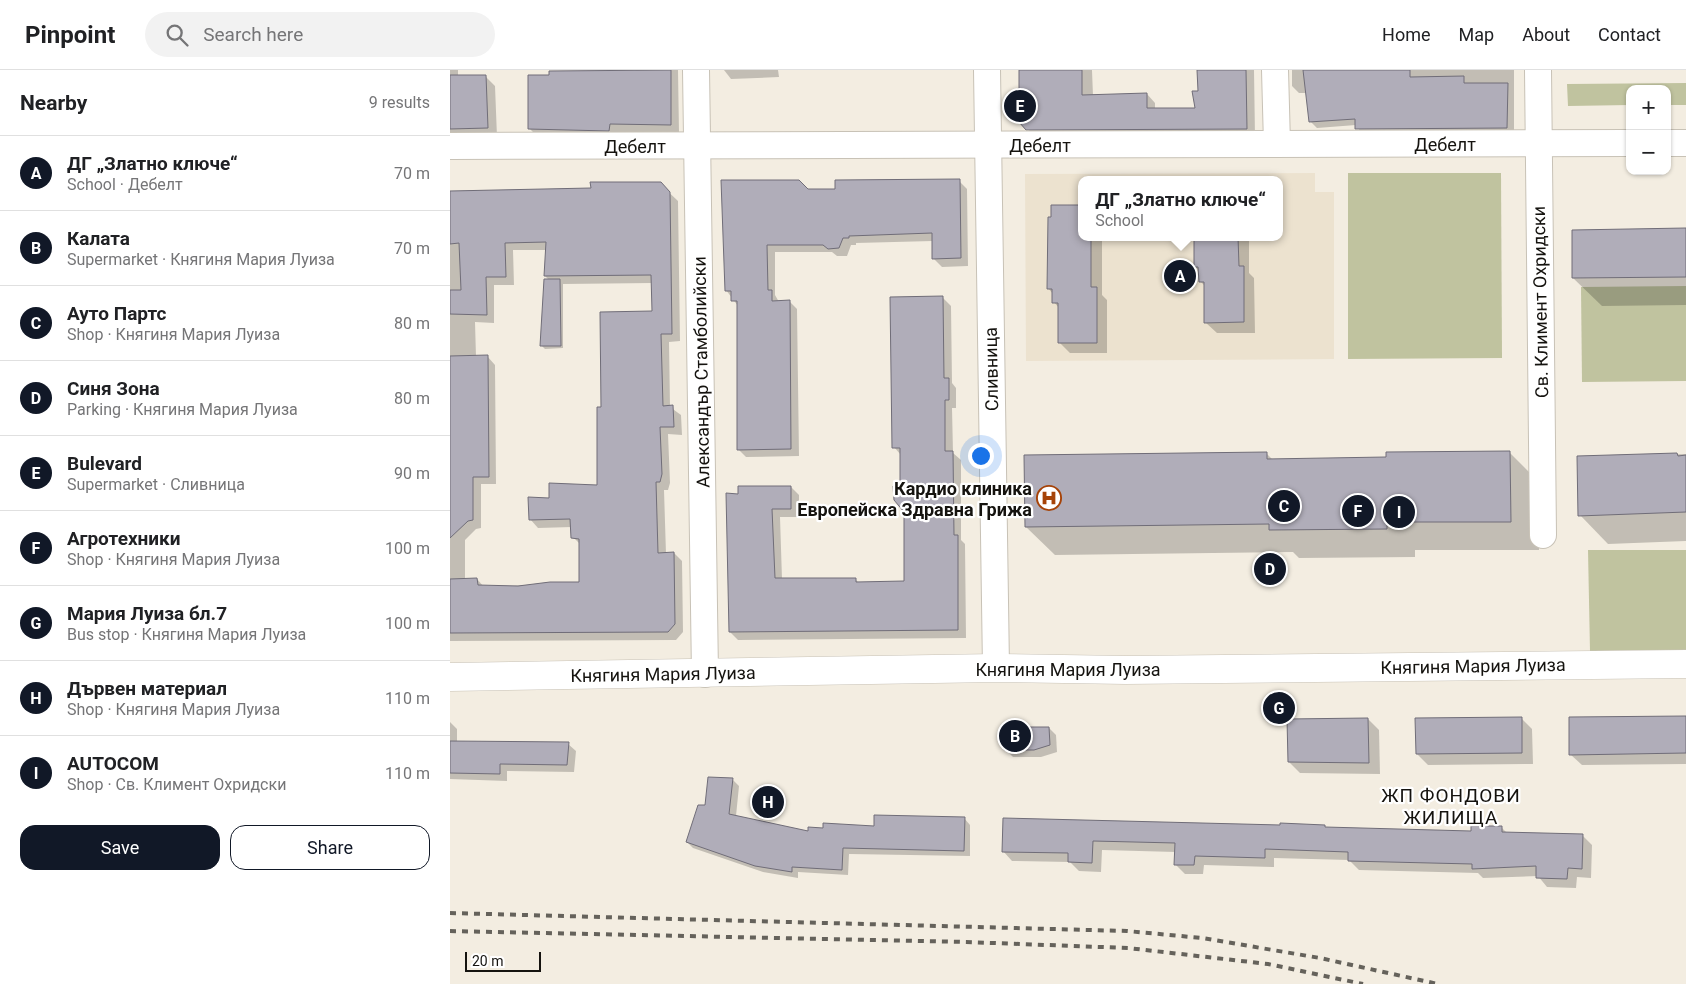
<!DOCTYPE html>
<meta charset="utf-8">
<style>
body{margin:0;font-family:Roboto,sans-serif;background:#f2f2f2;color:#202124}
.controls{position:absolute;right:15px;top:15px;display:grid;overflow:hidden;border-radius:10px;box-shadow:0 1px 4px #0004}
.controls button{width:45px;height:45px;display:grid;place-items:center;padding:0;border:0;border-bottom:1px solid #e0e0e0;background:#fff;color:#202124;font:25px sans-serif}
.scale{position:absolute;left:15px;bottom:12px;width:76px;box-sizing:border-box;padding-left:5px;border:2px solid #15130f;border-top:0;font-size:14px;line-height:18px;white-space:nowrap;color:#15130f;-webkit-text-stroke:4px #fff;paint-order:stroke}
.you{position:absolute;left:530px;top:385px;width:18px;height:18px;margin:-12px;border:4px solid #fff;border-radius:50%;background:#1a73e8;box-shadow:0 0 0 8px #1a73e833}
.badge{display:grid;place-items:center;width:32px;height:32px;border-radius:50%;background:#111827;color:#fff;font-size:16px;font-weight:700}
.pin{position:absolute;translate:-50% -50%;border:2px solid #fff;box-shadow:0 1px 5px #0006}
.popup{position:absolute;left:628px;top:106px;width:205px;height:65px;box-sizing:border-box;display:grid;place-content:center;border-radius:10px;background:#fff;filter:drop-shadow(0 1px 4px #0005);font-size:16px;white-space:nowrap;color:#757577}
.popup b{font-size:19px;color:#202124}
.popup::after{content:'';position:absolute;left:50%;top:100%;margin-left:-10px;border:10px solid transparent;border-top-color:#fff}
.list{margin:0;padding:0;list-style:none}
h2{display:flex;justify-content:space-between;align-items:center;height:65px;margin:0;padding:0 20px;font-size:21px}
h2 small{font-size:16px;font-weight:400;color:#757577}
.list li{display:grid;grid-template-columns:32px 1fr auto;gap:15px;align-items:center;box-sizing:border-box;height:75px;padding:0 20px;border-top:1px solid #e0e0e0}
.list b{display:block;font-size:19px;white-space:nowrap}
.list p{margin:0;font-size:16px;white-space:nowrap;color:#757577}
.list em{font-size:16px;font-style:normal;color:#757577}
.actions{display:flex;gap:10px;padding:15px 20px}
.actions a{flex:1;padding:11px 0;border:1px solid #111827;border-radius:15px;text-align:center;font-size:18px;color:#111827}
.actions .main{background:#111827;color:#fff}
.icon{flex:none;width:28px;height:28px;fill:none;stroke:currentColor;stroke-width:2;stroke-linecap:round;stroke-linejoin:round}
.map{position:relative;flex:none;width:1236px;height:914px;overflow:hidden}
header{display:flex;align-items:center;gap:30px;box-sizing:border-box;height:70px;padding:0 25px;background:#fff;border-bottom:1px solid #e0e0e0}
header strong{font-size:24px}
nav{display:flex;gap:28px;margin-inline-start:auto;font-size:18px}
.search{width:350px;height:45px;background:#f2f2f2;display:flex;align-items:center;gap:12px;box-sizing:border-box;padding:0 18px;border-radius:28px;color:#757577;font-size:19px}
main{display:flex}
aside{flex:1;background:#fff}
.map>svg:first-child{display:block}
.built{fill:#ece2cf;fill-rule:evenodd}
.green{fill:#c0c39f}
.shadow{fill:#0003;fill-rule:evenodd}
.building{fill:#b0adb9;stroke:#706d78}
.lines{fill:none;stroke-linecap:round;stroke-linejoin:round}
.minor-casing{stroke:#c8c2b6;stroke-width:28}
.major-casing{stroke:#c8c2b6;stroke-width:29}
.minor{stroke:#fff;stroke-width:26}
.major{stroke:#fff;stroke-width:28}
.rail{stroke:#65625b;stroke-width:4;stroke-dasharray:6 6;stroke-linecap:butt}
.labels{text-anchor:middle;dominant-baseline:central;stroke-width:4.5;stroke-linejoin:round;paint-order:stroke}
.street-label{font-size:18px;fill:#15130f;stroke:#fff}
.poi-label{font-size:18px;font-weight:bold;fill:#15130f;stroke:#fff;text-anchor:end}
.neighbourhood-label{font-size:19px;letter-spacing:1px;fill:#15130f;stroke:#fff}
</style>
<header>
<strong>Pinpoint</strong>
<div class="search"><svg class="icon" aria-label="search" viewBox="0 0 24 24"><circle cx="10" cy="10" r="6"/><path d="M15 15l6 6"/></svg>Search here</div>
<nav><a>Home</a><a>Map</a><a>About</a><a>Contact</a></nav>
</header>
<main>
<aside>
<h2>Nearby<small>9 results</small></h2>
<ul class="list">
<li><span class="badge">A</span><div><b>ДГ „Златно ключе“</b><p>School · Дебелт</p></div><em>70 m</em></li>
<li><span class="badge">B</span><div><b>Калата</b><p>Supermarket · Княгиня Мария Луиза</p></div><em>70 m</em></li>
<li><span class="badge">C</span><div><b>Ауто Партс</b><p>Shop · Княгиня Мария Луиза</p></div><em>80 m</em></li>
<li><span class="badge">D</span><div><b>Синя Зона</b><p>Parking · Княгиня Мария Луиза</p></div><em>80 m</em></li>
<li><span class="badge">E</span><div><b>Bulevard</b><p>Supermarket · Сливница</p></div><em>90 m</em></li>
<li><span class="badge">F</span><div><b>Агротехники</b><p>Shop · Княгиня Мария Луиза</p></div><em>100 m</em></li>
<li><span class="badge">G</span><div><b>Мария Луиза бл.7</b><p>Bus stop · Княгиня Мария Луиза</p></div><em>100 m</em></li>
<li><span class="badge">H</span><div><b>Дървен материал</b><p>Shop · Княгиня Мария Луиза</p></div><em>110 m</em></li>
<li><span class="badge">I</span><div><b>AUTOCOM</b><p>Shop · Св. Климент Охридски</p></div><em>110 m</em></li>
</ul>
<div class="actions"><a class="main">Save</a><a>Share</a></div>
</aside>
<div class="map">
<svg width="1236" height="914" viewBox="0 0 1236 914">
<rect width="100%" height="100%" fill="#f3ede1"/>
<path class="built" d="M865 103V122H884V289L576 291 575 104ZM631 110H829V167H631Z"/>
<g class="green">
<path d="M1236 13V35H1217V19H1180V35L1118 36 1117 14Z"/>
<path d="M898 103H1051L1052 288 898 289Z"/>
<path d="M1236 216V311L1132 312 1131 217Z"/>
<path d="M1138 480H1236V580L1140 581Z"/>
</g>
<g class="shadow">
<path d="M0 0H8V7L35 6 45 16 47 67 0 68Z"/>
<path d="M187 0H228L229 63 168 62 167 69 88 67 79 58Z"/>
<path d="M274 0H328L329 7 281 9Z"/>
<path d="M570 0H642L643 26 697 24 705 33V39H747L749 0H804L805 67H586L570 52Z"/>
<path d="M842 0H1064V65H913L906 55 867 58 860 51 857 23H849L842 16Z"/>
<path d="M509 111 517 119 518 196 492 197 484 189 483 171 406 173V175H401L397 186H387L382 182H325V225L329 232 339 231 347 239 349 386 296 387 288 379V236L276 220 358 120H386Z"/>
<path d="M210 114 228 131 230 271 219 272 220 337 231 345 232 365 218 364 220 413 218 420H214L216 484 224 483 232 491 233 562 226 570 0 571V121L142 119ZM63 180H96L95 206 99 210 92 276 95 279 113 278V214L203 213V242L148 416 100 429 80 449 88 458 122 457 123 467 130 474V513L34 517 27 509 15 510V470L26 459 31 458V414H46L45 295 37 286 26 287 25 252 44 253V215H64Z"/>
<path d="M603 136H631V167H652V225L657 230V283H620L609 272V238L604 232 603 224 598 218Z"/>
<path d="M1236 159V235L1152 236 1123 208Z"/>
<path d="M745 167H799V203L804 208 805 263H767L755 252V216L750 211V201L745 197Z"/>
<path d="M493 228 501 236 502 313 506 318V338H502L503 383 511 390V470L515 474 516 568 288 570 280 562 289 425 341 417 349 425V447H330L332 509H405L409 513 455 512V441L451 417V385L444 377Z"/>
<path d="M1059 382 1088 411 1089 480H965V487L849 488 843 482 605 485 576 457 816 383 823 390 937 388Z"/>
<path d="M1236 384V471L1158 474 1130 445 1128 387Z"/>
<path d="M1236 647V694L1132 695 1120 684Z"/>
<path d="M1071 648 1082 659 1083 694 978 695 967 684Z"/>
<path d="M918 649 929 660 930 704 850 703 839 692Z"/>
<path d="M0 652 7 659V672L118 674 126 681 124 702 57 701V711L0 709Z"/>
<path d="M599 658 606 665 607 682 591 687H563L556 680Z"/>
<path d="M282 709 289 716 286 746 359 763 374 759 425 757 514 748 520 755V786L399 784 398 805 348 802V808L313 802 243 778 237 772 256 736Z"/>
<path d="M554 750 874 756 877 758 1022 762 1052 758 1057 763 1132 765 1142 775 1141 808 1127 807 1126 818 1097 817 1088 806 1033 808 1028 803 909 800 899 790 824 788V797L754 795 753 804H735L725 794 726 782 652 780 651 802 629 801 620 792 562 791 553 781Z"/>
</g>
<g class="building">
<path d="M221 0V55L160 54 159 61 78 59V5H99V1Z"/>
<path d="M569 0H632V25L697 23V38H745L742 21H748L747 0H796L797 59 576 60 569 52Z"/>
<path d="M853 0H960V7L1014 6V13H1058L1057 58 905 59V49L859 52Z"/>
<path d="M0 5H36L38 58 0 59Z"/>
<path d="M510 109 511 188 482 189V163L399 166V168H393L389 178 378 179 373 175H317L318 220H322V231L340 230 341 379 287 380V231H281V221H275L271 110H349L358 119H385V110Z"/>
<path d="M140 112H211L220 122 222 264H211L213 336 223 335 224 357H210L212 404 210 412H206L208 483 224 482 225 554 218 562 0 563V509L27 508 28 515 68 516 100 512H129V469L121 468 120 449 79 450 78 427 99 428V413L147 415V337H151L150 242 202 241 201 205 94 206 96 172 55 173 56 207H36L37 245 0 244V220H11L9 173 0 174V121L141 118Z"/>
<path d="M601 135H631V167H641V217H647V273H608V233H602V219H597L598 147H601Z"/>
<path d="M1236 158V207L1122 208V160Z"/>
<path d="M744 167H788L789 196H794V252L754 253V212H749L748 197H744Z"/>
<path d="M94 209H110L111 276H90Z"/>
<path d="M493 226 494 308H499V330H495V381H503L504 465H508V560L279 562 276 423 288 424V416H341V439H322L325 508H406V512L454 511V442L444 430 443 416H450V378H442L440 227Z"/>
<path d="M38 285 39 407H23V450L18 451 0 468V286Z"/>
<path d="M1060 381 1061 452H937V459L819 460V454L575 457 574 385 817 382V389L936 387V382Z"/>
<path d="M1227 383 1228 386 1236 385V442L1128 446 1127 386Z"/>
<path d="M1236 646V683L1119 685V647Z"/>
<path d="M1072 647V683L966 684 965 648Z"/>
<path d="M918 648 919 693 838 692 837 649Z"/>
<path d="M555 657H599L600 675 584 680H554Z"/>
<path d="M0 671 119 672 117 695 50 694V704L0 703Z"/>
<path d="M258 707 283 708 279 744 358 761V757L373 758V753L424 756V745L515 747 514 781 393 778 392 800 342 797V802L305 796 236 772 248 735H255Z"/>
<path d="M553 748 830 755V753L875 755V757L1021 761V756H1052V762L1133 764 1132 799 1118 798 1117 809 1086 808V796L1022 799V794L898 791V782L815 779V788L745 786 744 795H724L725 773 643 771 642 793 618 792V783L552 782Z"/>
</g>
<g class="lines">
<defs>
<g id="minor">
<path d="M246 0 255 604"/>
<path d="M537 0 546 598"/>
<path d="M825 0 827 74"/>
<path d="M1088 0 1093 465"/>
<path d="M1217 73H1236"/>
<path d="M0 76 1180 73"/>
</g>
<path id="major" d="M0 607 546 598 676 600 1236 594"/>
</defs>
<use href="#minor" class="minor-casing"/>
<use href="#major" class="major-casing"/>
<use href="#minor" class="minor"/>
<use href="#major" class="major"/>
<g class="rail">
<path d="M0 843 677 861 752 868 870 888 988 914"/>
<path d="M0 861 516 872 678 878 818 894 913 914"/>
</g>
</g>
<defs>
<symbol id="hospital-ring" viewBox="-11 -11 22 22"><circle r="9.5" fill="#fff" stroke="#a64308" stroke-width="1.5"/><path d="M-5-5h3v3.5h4V-5h3V5h-3V1.5h-4V5h-3Z" fill="#a64308"/></symbol>
</defs>
<g fill-rule="evenodd">
<use href="#hospital-ring" x="585" y="414" width="28" height="28"/>
</g>
<g class="labels">
<g class="street-label">
<text x="995" y="74">Дебелт</text>
<text x="590" y="75">Дебелт</text>
<text x="185" y="76">Дебелт</text>
<text transform="translate(1090 232) rotate(-91)">Св. Климент Охридски</text>
<text transform="translate(541 299) rotate(-91)">Сливница</text>
<text transform="translate(251 302) rotate(-91)">Александър Стамболийски</text>
<text transform="translate(1023 596) rotate(-1)">Княгиня Мария Луиза</text>
<text x="618" y="599">Княгиня Мария Луиза</text>
<text transform="translate(213 604) rotate(-1)">Княгиня Мария Луиза</text>
</g>
<g class="poi-label">
<text x="582" y="418">Кардио клиника<tspan x="582" dy="21">Европейска Здравна Грижа</tspan></text>
</g>
<g class="neighbourhood-label">
<text x="1001" y="725">ЖП ФОНДОВИ<tspan x="1001" dy="22">ЖИЛИЩА</tspan></text>
</g>
</g>
</svg>
<div class="controls">
<button>+</button>
<button>−</button>
</div>
<div class="scale">20 m</div>
<div class="you"></div>
<div class="pin badge" style="left:730px;top:206px">A</div>
<div class="popup"><b>ДГ „Златно ключе“</b>School</div>
<div class="pin badge" style="left:565px;top:666px">B</div>
<div class="pin badge" style="left:834px;top:436px">C</div>
<div class="pin badge" style="left:820px;top:499px">D</div>
<div class="pin badge" style="left:570px;top:36px">E</div>
<div class="pin badge" style="left:908px;top:441px">F</div>
<div class="pin badge" style="left:829px;top:638px">G</div>
<div class="pin badge" style="left:318px;top:732px">H</div>
<div class="pin badge" style="left:949px;top:442px">I</div>
</div>
</main>
